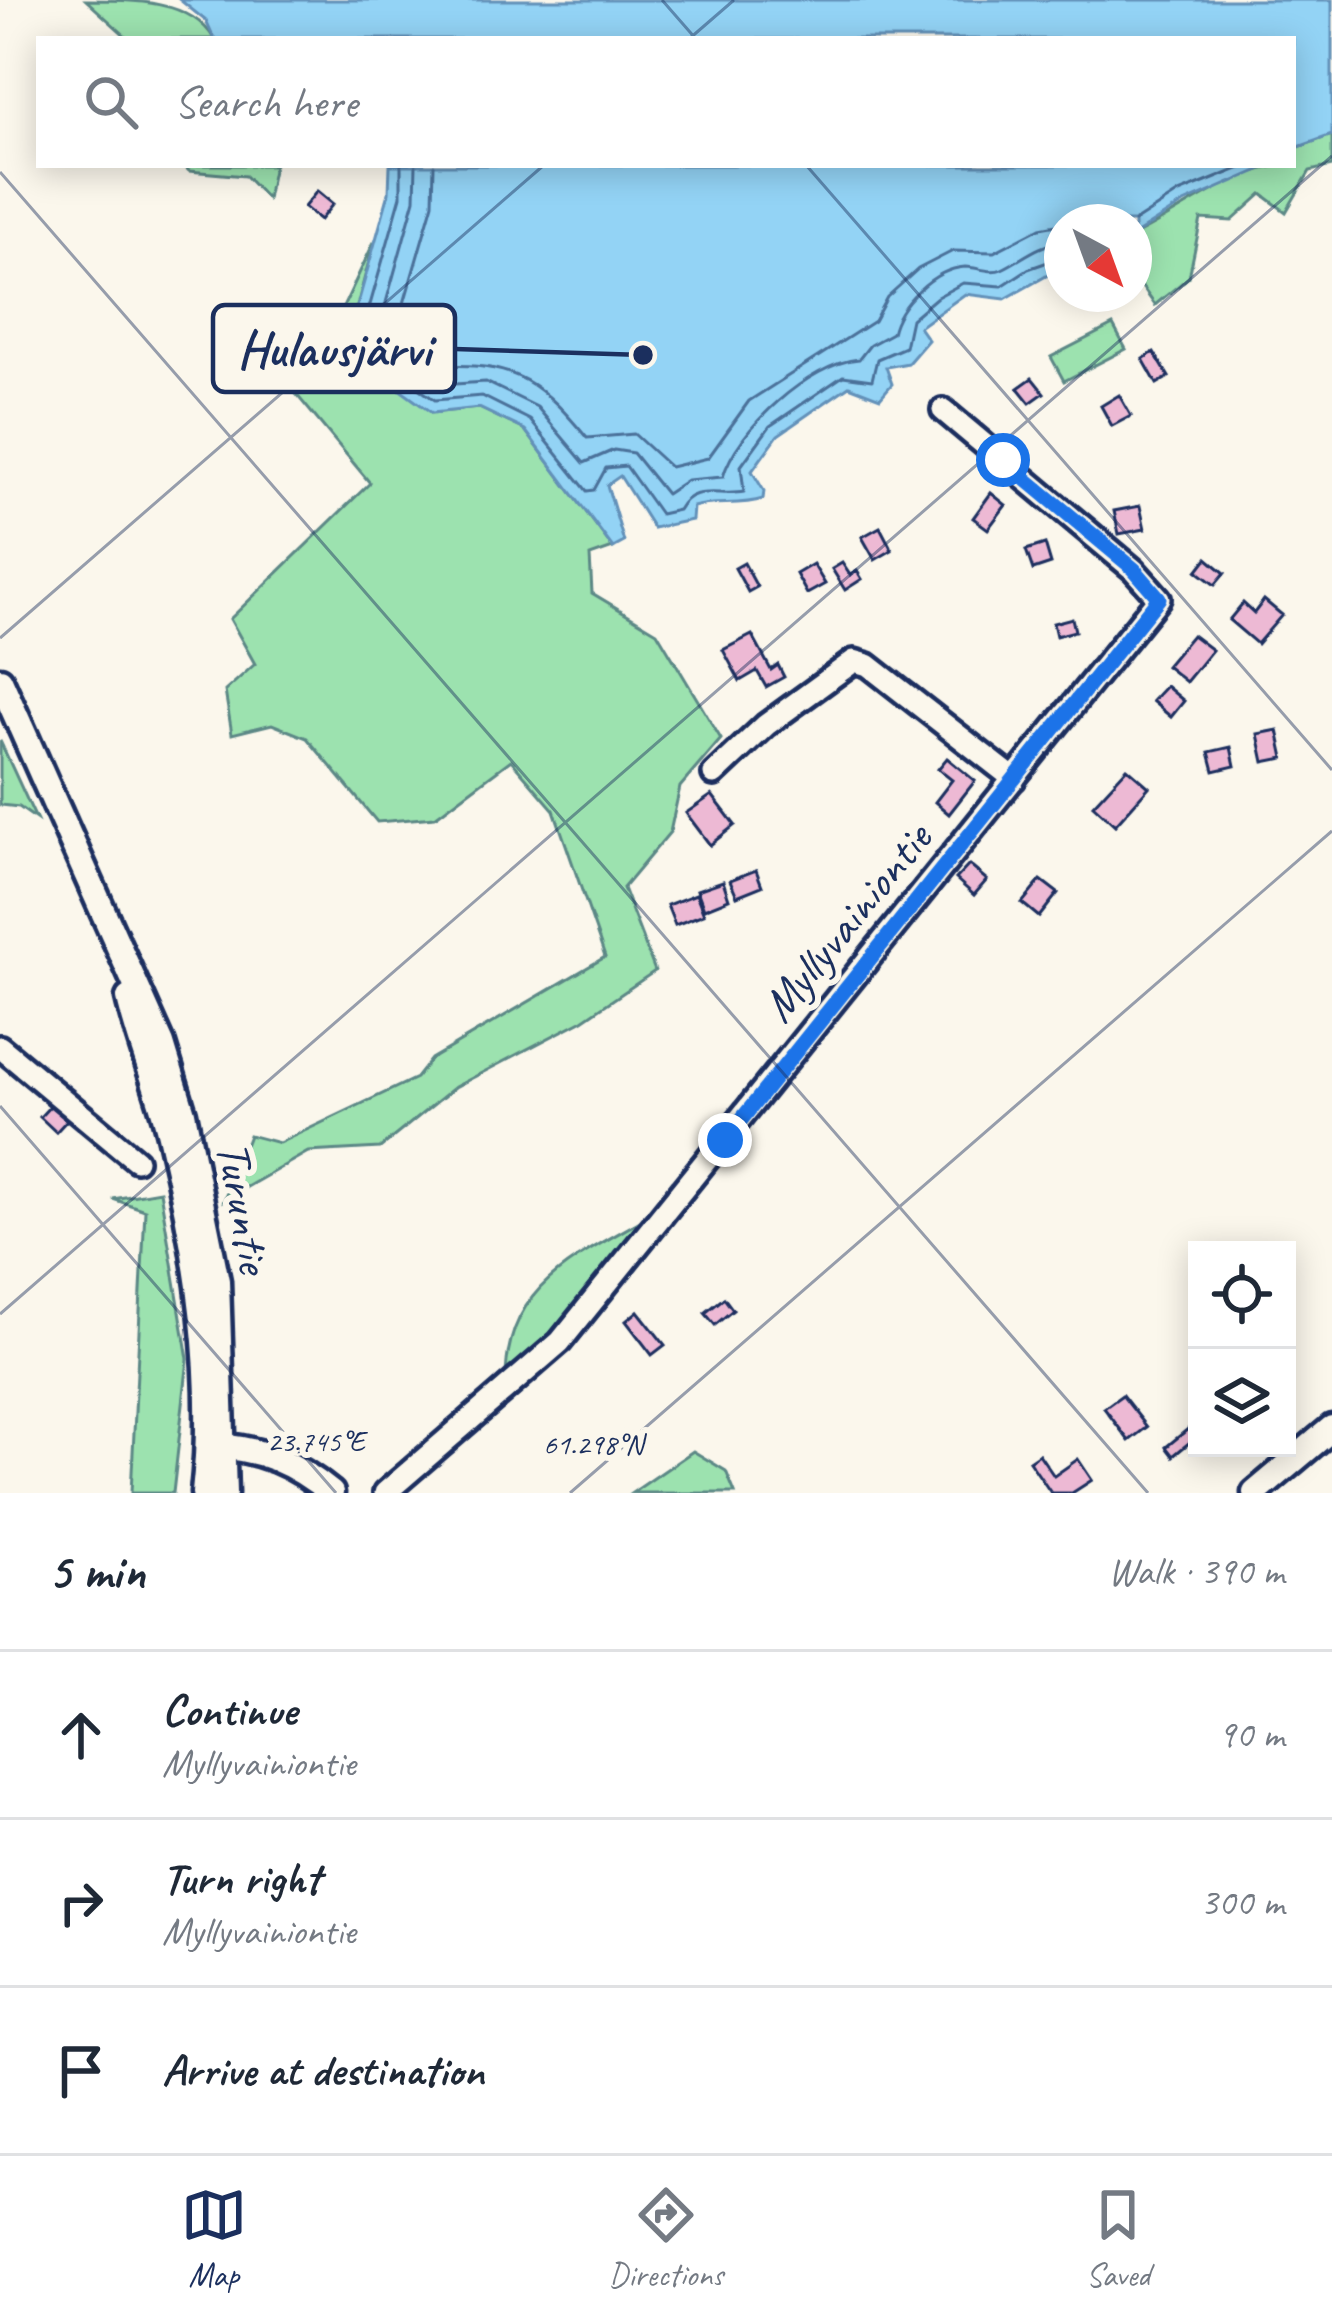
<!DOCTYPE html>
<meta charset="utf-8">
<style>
body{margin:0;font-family:Caveat,sans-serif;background:#f2f2f3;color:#1f2937}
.controls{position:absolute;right:36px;bottom:36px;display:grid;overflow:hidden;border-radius:0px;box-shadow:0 6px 30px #0003}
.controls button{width:108px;height:108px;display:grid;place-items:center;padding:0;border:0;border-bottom:3px solid #e0e1e3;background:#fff;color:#1f2937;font:60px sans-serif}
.compass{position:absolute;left:1044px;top:204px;width:108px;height:108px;border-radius:50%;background:#fff;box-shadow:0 6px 30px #0003;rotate:139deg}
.stop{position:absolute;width:36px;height:36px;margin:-27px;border:9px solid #1a73e8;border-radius:50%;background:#fff}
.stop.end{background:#1a73e8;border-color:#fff;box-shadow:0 3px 12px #0008}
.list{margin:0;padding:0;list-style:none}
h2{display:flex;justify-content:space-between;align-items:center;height:156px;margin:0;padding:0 48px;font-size:51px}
h2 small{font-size:39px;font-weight:400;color:#747a83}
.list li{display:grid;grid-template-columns:78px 1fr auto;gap:36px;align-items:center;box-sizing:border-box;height:168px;padding:0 48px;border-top:3px solid #e0e1e3}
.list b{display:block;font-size:45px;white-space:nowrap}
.list p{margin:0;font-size:39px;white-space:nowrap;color:#747a83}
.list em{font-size:39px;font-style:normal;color:#747a83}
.icon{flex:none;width:66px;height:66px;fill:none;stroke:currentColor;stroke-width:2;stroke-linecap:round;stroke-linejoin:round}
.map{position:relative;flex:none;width:1332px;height:1493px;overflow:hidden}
.search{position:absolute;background:#fff;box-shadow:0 6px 30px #0003;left:36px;right:36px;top:36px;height:132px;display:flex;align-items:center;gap:30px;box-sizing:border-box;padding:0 42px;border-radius:0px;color:#747a83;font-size:45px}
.sheet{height:660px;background:#fff}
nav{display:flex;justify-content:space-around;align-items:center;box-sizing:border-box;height:168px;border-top:3px solid #e0e1e3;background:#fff;font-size:33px;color:#747a83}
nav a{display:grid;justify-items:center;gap:6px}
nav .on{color:#1b2f5e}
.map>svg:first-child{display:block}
.green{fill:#9ce2af;stroke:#5c8886;stroke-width:3}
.water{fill:#93d3f5;stroke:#6391b9;stroke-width:3}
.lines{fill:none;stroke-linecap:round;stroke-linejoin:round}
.shore{stroke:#4b719a;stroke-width:3}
.building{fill:#edb9d4;stroke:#1b2f5e;stroke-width:3}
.minor-casing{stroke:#1b2f5e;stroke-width:30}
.major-casing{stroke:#1b2f5e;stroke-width:33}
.minor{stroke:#fbf7ec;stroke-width:21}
.major{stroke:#fbf7ec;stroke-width:24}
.route{stroke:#1a73e8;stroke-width:15}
.ticks{fill:none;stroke:#1b2f5e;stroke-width:3;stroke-opacity:0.45}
.labels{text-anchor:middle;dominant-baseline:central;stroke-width:12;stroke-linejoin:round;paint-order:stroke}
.street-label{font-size:48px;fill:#1b2f5e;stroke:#fbf7ec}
.ticks-label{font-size:30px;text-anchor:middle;fill:#1b2f5e;stroke:#fbf7ec;stroke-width:12;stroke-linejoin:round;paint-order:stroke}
.leader{fill:none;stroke:#1b2f5e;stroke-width:4.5}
.callout-dot{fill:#1b2f5e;stroke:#fbf7ec;stroke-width:4.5}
.callout{fill:#fbf7ec;stroke:#1b2f5e;stroke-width:4.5}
.callout-label{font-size:51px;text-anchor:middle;font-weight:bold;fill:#1b2f5e}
</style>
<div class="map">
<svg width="1332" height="1493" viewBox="0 0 1332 1493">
<rect width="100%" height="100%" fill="#fbf7ec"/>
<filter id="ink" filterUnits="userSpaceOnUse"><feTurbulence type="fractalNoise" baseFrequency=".00833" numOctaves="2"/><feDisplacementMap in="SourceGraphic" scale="24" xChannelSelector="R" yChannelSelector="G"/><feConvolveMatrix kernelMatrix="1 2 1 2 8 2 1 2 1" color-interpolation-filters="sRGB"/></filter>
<g filter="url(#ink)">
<g class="green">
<path d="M86 0C134 0 192 0 214 39H129Z"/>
<path d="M1332 135V166L1310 171 1286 212 1262 194 1232 221 1201 219 1189 277 1155 305 1134 276V235C1183 212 1237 165 1293 165V149Z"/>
<path d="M183 165H274L267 199 245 176 189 171Z"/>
<path d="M374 242 353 321 432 413 479 408 525 430 613 548 590 556 592 593 657 632 721 739 680 787 670 832 623 888 655 971 583 1020 455 1087 380 1148 308 1152 224 1200 249 1135 279 1143 416 1078 431 1059 605 957 554 810 511 760 435 817 377 822 307 738 272 724 232 734 225 691 255 664 230 619 370 483 266 358 331 333Z"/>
<path d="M1113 325 1126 349 1064 381 1051 357Z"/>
<path d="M0 741 36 819 19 807 0 805Z"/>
<path d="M160 1191 188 1359 173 1493H131L145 1210 113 1199Z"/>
<path d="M657 1211 582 1306 506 1380C506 1281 582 1257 657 1211Z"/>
<path d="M693 1451 726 1471 735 1493H632Z"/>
</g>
<g class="water">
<path d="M180 0H1332V135L1293 149V39H214L206 21Z"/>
<path d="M390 165H1271L1184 203 1134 235V222H1062V267L1005 299 965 294 919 327 928 340 908 363 886 367 892 384 880 398 849 386 778 435 752 471 764 491 763 499C739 507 715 500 693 507L692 520 653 528 620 476 607 485 624 542 613 548 525 430 479 408 432 413 385 379 353 321 389 193Z"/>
</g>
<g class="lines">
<g class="shore">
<path d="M401 165V196L366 319 394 371 435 400 482 396 530 420 587 491 594 490 606 468 626 466 660 514 678 510C693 483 718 497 744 492L741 466 770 426 843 376 872 380 877 359 905 347 911 319 937 297 963 283 1002 286 1028 269 1062 257"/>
<path d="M416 165 415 199 382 317 407 362 439 385 486 382 537 407 584 463 614 450 633 453 666 494 687 480 723 477C736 430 810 363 859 359L870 345 892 333C898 305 933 269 965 267 977 267 991 274 1002 269 1023 259 1038 244 1062 242"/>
<path d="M434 165 433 203 401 314 420 349 444 366C516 361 544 386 587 438L634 434 670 467 708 458 749 401 874 321 887 297 918 269 953 251 994 252 1040 228 1062 224"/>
<path d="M1134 222 1179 193 1248 165"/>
</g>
</g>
<g class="building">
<path d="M317 191 333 204 320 220 304 207Z"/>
<path d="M1154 352 1169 377 1157 384 1143 359Z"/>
<path d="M1032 378 1044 393 1030 403 1018 388Z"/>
<path d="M1119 395 1131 416 1112 426 1101 406Z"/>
<path d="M991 493 1006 505 988 529 973 518Z"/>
<path d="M1140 506 1145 529 1119 534 1114 511Z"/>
<path d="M880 527 892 550 875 560 862 537Z"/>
<path d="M1045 544 1051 564 1033 570 1026 550Z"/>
<path d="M1207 558 1225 573 1215 585 1197 571Z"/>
<path d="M744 563 757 587 748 592 735 568Z"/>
<path d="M842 563 850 575 857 571 862 579 845 590 832 569Z"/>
<path d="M813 564 825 584 807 594 796 574Z"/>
<path d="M1264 600 1282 615 1257 644 1229 620 1243 603 1254 613Z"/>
<path d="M1072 618 1075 631 1056 636 1053 623Z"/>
<path d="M752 635 771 670 778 665 784 677 766 687 757 671 740 681 723 650Z"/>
<path d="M1192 635 1212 650 1186 682 1166 666Z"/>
<path d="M1166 686 1184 701 1171 717 1152 701Z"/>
<path d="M1278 730 1284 758 1264 762 1258 734Z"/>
<path d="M1231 747 1235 766 1214 771 1209 752Z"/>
<path d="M947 758 975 781 949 814 935 802 952 780 938 769Z"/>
<path d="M1127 768 1149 787 1115 825 1093 805Z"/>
<path d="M712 795 735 825 710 845 686 813Z"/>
<path d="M969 865 987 880 974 895 956 879Z"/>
<path d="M756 870 762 886 737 896 730 880Z"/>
<path d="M1041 880 1058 893 1039 917 1022 903Z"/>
<path d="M723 881 729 899 704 909 697 890Z"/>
<path d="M696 894 704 914 675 925 667 905Z"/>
<path d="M52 1104 68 1119 56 1132 40 1117Z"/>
<path d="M724 1298 733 1310 715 1325 705 1313Z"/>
<path d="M638 1311 665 1345 652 1355 626 1321Z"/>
<path d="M1122 1395 1147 1427 1129 1441 1104 1408Z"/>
<path d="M1188 1429 1195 1438 1173 1456 1166 1447Z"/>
<path d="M1039 1454 1054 1476 1078 1459 1092 1480 1072 1493H1051L1029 1461Z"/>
</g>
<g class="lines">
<defs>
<g id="minor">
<path d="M714 774 766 725 854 661 868 665 1014 779"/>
<path d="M0 1047 136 1160"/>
<path d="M385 1493 560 1342 1159 598 1134 570 943 410"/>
</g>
<g id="major">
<path d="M0 680 162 1044 183 1113 217 1281 224 1493"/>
<path d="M129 998C140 1046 160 1091 171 1139 198 1253 217 1376 204 1493"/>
<path d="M214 1446C260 1448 295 1463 331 1493"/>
<path d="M1255 1493 1332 1428"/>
</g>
</defs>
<use href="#minor" class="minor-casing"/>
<use href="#major" class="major-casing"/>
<use href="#minor" class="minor"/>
<use href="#major" class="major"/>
</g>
</g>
<g class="lines" filter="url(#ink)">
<path class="route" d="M725 1140 1159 598 1134 569 1003 460"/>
</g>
<path class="ticks" d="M662 0 696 39M689 39 734 0M806 165 1332 770M0 172 1148 1493M0 638 544 165M0 1106 336 1493M0 1314 1332 156M570 1493 1332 831"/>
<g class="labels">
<g class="street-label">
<text transform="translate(846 922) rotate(-51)">Myllyvainiontie</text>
<text transform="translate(244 1207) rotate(80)">Turuntie</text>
</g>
</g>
<g class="ticks-label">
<text x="316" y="1451">23.745°E</text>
<text x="593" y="1454">61.298°N</text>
</g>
<path class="leader" d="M643 355L455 349"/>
<circle class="callout-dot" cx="643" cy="355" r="12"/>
<rect class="callout" x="213" y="305" width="242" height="87" rx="12"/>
<g class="callout-label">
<text x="334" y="366">Hulausjärvi</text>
</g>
</svg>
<div class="controls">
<button><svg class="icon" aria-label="locate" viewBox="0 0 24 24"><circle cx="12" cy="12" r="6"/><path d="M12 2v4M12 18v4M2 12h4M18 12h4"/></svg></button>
<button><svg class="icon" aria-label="layers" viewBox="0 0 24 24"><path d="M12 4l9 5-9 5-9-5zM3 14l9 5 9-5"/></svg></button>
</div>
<svg class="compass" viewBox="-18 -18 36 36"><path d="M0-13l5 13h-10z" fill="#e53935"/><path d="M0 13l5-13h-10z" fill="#747a83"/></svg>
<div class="stop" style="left:1003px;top:460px"></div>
<div class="stop end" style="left:725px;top:1140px"></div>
<div class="search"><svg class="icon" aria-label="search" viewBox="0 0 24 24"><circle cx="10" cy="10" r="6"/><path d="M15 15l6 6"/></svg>Search here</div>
</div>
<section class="sheet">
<h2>5 min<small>Walk · 390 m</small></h2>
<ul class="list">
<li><svg class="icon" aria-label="ahead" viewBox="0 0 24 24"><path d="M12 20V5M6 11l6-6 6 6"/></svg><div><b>Continue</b><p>Myllyvainiontie</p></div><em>90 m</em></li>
<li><svg class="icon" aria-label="right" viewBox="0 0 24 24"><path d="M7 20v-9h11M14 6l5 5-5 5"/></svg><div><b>Turn right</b><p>Myllyvainiontie</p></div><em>300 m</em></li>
<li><svg class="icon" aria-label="arrive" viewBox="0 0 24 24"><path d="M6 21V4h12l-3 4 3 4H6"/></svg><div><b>Arrive at destination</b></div></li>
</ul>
</section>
<nav>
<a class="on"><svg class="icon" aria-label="map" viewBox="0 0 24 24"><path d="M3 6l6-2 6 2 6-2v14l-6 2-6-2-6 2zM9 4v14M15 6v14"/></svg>Map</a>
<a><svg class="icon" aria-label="directions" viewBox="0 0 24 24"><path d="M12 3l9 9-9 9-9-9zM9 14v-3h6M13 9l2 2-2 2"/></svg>Directions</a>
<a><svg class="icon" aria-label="saved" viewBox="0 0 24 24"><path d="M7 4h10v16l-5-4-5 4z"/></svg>Saved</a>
</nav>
